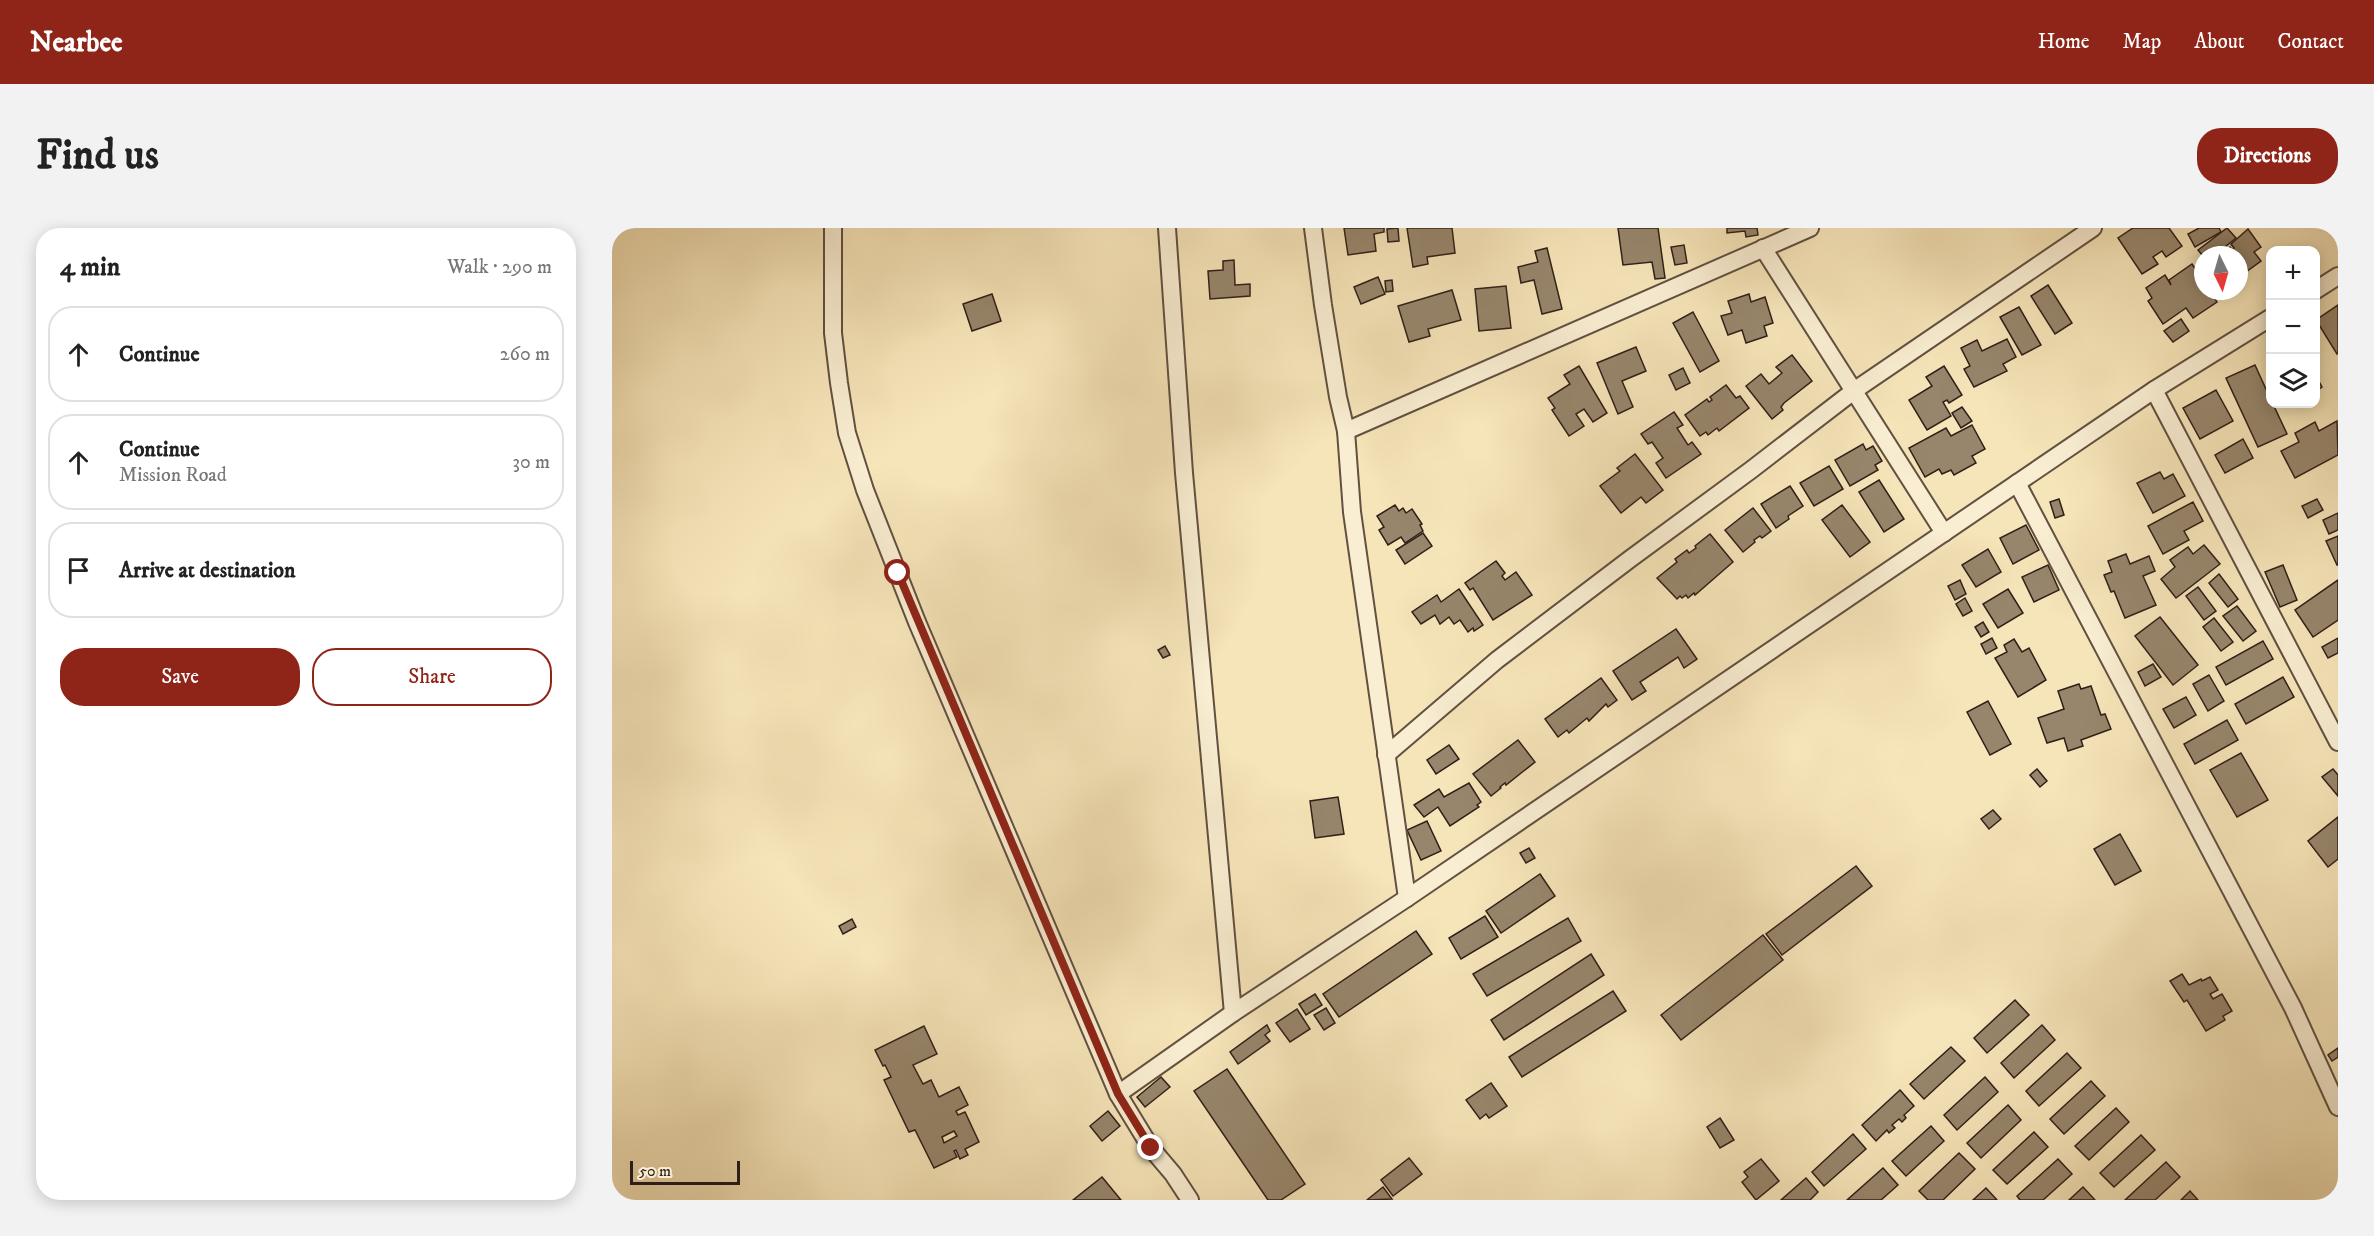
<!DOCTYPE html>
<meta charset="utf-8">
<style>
body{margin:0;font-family:"IM FELL DW Pica",serif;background:#f2f2f2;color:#222}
.controls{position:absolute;right:18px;top:18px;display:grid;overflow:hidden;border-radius:12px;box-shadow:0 3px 15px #0003}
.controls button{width:54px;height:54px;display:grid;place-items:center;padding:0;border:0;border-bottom:2px solid #e0e0e0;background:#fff;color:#222;font:30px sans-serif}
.compass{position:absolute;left:1582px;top:18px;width:54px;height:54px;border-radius:50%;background:#fff;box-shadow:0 3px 15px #0003;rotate:175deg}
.scale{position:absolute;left:18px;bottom:15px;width:110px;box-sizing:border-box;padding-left:6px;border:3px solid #301f19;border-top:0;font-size:16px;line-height:21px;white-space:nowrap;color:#301f19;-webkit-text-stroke:4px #f9eed2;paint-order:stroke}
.stop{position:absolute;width:18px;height:18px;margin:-14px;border:4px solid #8f2418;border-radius:50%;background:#fff}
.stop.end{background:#8f2418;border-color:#fff;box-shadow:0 2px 6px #0008}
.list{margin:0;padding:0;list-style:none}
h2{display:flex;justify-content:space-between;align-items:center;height:78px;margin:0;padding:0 24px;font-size:26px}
h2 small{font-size:20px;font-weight:400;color:#767676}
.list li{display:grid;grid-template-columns:39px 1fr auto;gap:18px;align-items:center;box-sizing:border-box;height:96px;margin:0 12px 12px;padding:0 12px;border:2px solid #e0e0e0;border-radius:24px}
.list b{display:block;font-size:22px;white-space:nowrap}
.list p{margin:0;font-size:20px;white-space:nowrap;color:#767676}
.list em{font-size:20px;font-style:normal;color:#767676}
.actions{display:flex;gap:12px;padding:18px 24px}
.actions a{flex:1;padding:14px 0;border:2px solid #8f2418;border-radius:24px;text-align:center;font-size:21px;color:#8f2418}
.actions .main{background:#8f2418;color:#fff}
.icon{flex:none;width:33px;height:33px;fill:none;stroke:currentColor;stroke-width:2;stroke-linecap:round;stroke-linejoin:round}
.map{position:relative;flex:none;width:1726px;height:972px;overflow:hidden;border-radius:24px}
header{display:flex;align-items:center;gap:36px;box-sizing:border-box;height:84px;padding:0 30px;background:#8f2418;color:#fff}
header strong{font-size:28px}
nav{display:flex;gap:33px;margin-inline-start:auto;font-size:21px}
.intro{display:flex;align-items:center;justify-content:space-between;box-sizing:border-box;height:144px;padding:0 36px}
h1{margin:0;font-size:42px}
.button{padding:15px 27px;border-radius:24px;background:#8f2418;color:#fff;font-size:21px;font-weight:700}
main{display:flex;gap:36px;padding:0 36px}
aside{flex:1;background:#fff;border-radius:24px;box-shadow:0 3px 15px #0003}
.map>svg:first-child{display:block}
.building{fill:#97866c;stroke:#301f19;stroke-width:1.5;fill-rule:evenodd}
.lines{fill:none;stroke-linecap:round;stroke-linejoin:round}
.minor-casing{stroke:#625041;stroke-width:20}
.minor{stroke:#f9eed2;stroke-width:16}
.route{stroke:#8f2418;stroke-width:8}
</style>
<header>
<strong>Nearbee</strong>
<nav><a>Home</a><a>Map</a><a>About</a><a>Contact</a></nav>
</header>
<div class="intro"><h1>Find us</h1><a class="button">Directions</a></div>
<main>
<aside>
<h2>4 min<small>Walk · 290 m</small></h2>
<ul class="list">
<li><svg class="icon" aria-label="ahead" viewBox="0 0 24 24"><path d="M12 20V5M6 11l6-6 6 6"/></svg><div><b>Continue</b></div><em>260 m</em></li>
<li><svg class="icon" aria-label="ahead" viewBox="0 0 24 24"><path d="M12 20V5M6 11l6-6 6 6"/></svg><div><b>Continue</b><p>Mission Road</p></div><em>30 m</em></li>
<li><svg class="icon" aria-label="arrive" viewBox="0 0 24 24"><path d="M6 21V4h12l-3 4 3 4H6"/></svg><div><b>Arrive at destination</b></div></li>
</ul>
<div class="actions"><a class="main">Save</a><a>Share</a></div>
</aside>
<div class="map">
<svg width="1726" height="972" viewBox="0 0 1726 972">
<rect width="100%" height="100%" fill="#f6e5b9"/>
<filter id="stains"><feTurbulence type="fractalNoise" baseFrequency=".00333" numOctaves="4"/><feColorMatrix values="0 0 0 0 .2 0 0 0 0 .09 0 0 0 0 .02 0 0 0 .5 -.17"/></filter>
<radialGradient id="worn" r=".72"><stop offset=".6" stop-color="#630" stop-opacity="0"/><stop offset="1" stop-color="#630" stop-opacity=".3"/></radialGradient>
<g class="building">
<path d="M732 0H772V4L762 6 764 23 736 27Z"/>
<path d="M786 0 787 13 776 14 775 1Z"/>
<path d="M795 0H840L843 25 815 29 816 36 801 39Z"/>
<path d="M1006 0H1046L1053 50 1043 51 1040 34 1011 37Z"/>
<path d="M1115 0H1145L1146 7 1134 9 1133 3 1115 5Z"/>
<path d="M1521 0H1557L1570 18 1554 29 1550 23 1541 29 1546 36 1530 46 1506 10Z"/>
<path d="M1587 0H1607L1609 4 1583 19 1576 6Z"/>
<path d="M1615 0 1624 10 1603 27 1591 28 1586 22Z"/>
<path d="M1636 1 1649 19 1642 24 1649 33 1627 49V27H1607L1618 19 1620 22 1622 20 1619 16Z"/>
<path d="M1072 17 1075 35 1063 37 1059 19Z"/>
<path d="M935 20 950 81 930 86 922 52 909 55 906 39 926 34 923 23Z"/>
<path d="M622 32 623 57 638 56V68L598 71 596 43 611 42V33Z"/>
<path d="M1580 36 1591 52V63H1598L1605 74 1581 90 1574 80 1551 96 1536 73 1540 70 1534 60 1553 47 1559 57 1557 52Z"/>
<path d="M766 49 773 66 749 76 742 59Z"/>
<path d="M780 52 781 63 774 64 773 53Z"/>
<path d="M1436 57 1460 95 1443 106 1419 68Z"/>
<path d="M894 58 899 100 867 103 863 61Z"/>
<path d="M840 62 849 92 816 101 818 108 797 114 786 78Z"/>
<path d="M380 66 389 93 360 103 351 76Z"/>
<path d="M1137 66 1139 74 1153 69 1161 95 1152 98 1155 108 1134 115 1130 102 1116 107 1109 88 1120 85 1116 73Z"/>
<path d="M1726 77V125L1725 126 1704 92Z"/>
<path d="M1407 79 1429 117 1410 127 1388 89Z"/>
<path d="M1081 84 1107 133 1088 144 1061 95Z"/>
<path d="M1569 91 1577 103 1561 114 1552 103Z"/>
<path d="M1395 111 1404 129 1391 136 1395 143 1362 159 1352 141 1358 138 1349 120 1365 112 1370 123Z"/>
<path d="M1024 119 1034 143 1010 153 1021 179 1006 186 985 135Z"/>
<path d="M1180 127 1200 153 1172 175 1169 179 1171 182 1160 191 1134 158 1149 146 1157 156 1170 145 1164 139Z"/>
<path d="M1643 137 1658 170V176H1661L1675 206 1646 219 1614 150Z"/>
<path d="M967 138 995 185 981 194 972 181 964 186 972 198 957 208 940 182 943 180 936 170 958 156 952 147Z"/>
<path d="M1332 138 1350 167 1337 175 1335 172 1331 174 1339 188 1315 202 1297 172 1320 158 1314 149Z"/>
<path d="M1071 140 1078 155 1064 162 1057 147Z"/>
<path d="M1704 148 1710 159 1704 163Z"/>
<path d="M1114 157 1124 170 1128 168 1137 180 1107 203 1105 200 1096 207 1094 204 1088 208 1073 187 1095 171 1097 174 1100 172 1098 169Z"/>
<path d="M1604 162 1621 193 1588 211 1571 180Z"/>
<path d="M1350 179 1360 193 1349 200 1340 185Z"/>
<path d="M1062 184 1071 197 1065 200 1076 217 1080 214 1089 226 1054 250 1044 235 1051 230 1040 214 1036 216 1029 206Z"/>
<path d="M1725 193 1726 227 1683 250 1669 223 1687 214 1683 205 1703 194 1707 203Z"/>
<path d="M1360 197 1373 221 1360 228 1364 235 1342 247 1339 242 1330 246 1327 241 1313 249 1297 220 1334 200 1339 208Z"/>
<path d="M1631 211 1641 230 1613 245 1603 227Z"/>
<path d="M1251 216 1254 222 1261 218 1270 233 1263 237 1266 242 1238 258 1223 232Z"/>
<path d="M1023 226 1051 262 1034 275 1029 269 1009 285 988 258 1008 243 1005 240Z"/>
<path d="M1217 238 1231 261 1202 278 1188 255Z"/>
<path d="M1548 244 1552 251 1561 246 1573 268 1541 285 1525 255Z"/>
<path d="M1267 252 1292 291 1272 304 1247 264Z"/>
<path d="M1178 258 1191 278 1176 288 1177 291 1164 300 1149 276Z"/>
<path d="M1447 271 1452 287 1443 290 1438 274Z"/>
<path d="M1705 271 1711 282 1696 290 1690 278Z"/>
<path d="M1581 274 1591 293 1572 303 1577 312 1551 326 1536 298Z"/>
<path d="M783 277 787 283 791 280 794 285 800 281 810 296 808 297 811 303 793 315 789 309 776 317 767 302 772 299 765 288Z"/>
<path d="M1230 277 1258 314 1238 329 1210 292Z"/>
<path d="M1141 280 1159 303 1150 310 1148 308 1142 312 1143 314 1131 324 1113 302Z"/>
<path d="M1726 285V302L1717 306 1711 292Z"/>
<path d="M1414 297 1427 322 1401 336 1388 310Z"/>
<path d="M811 305 820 318 793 336 784 322Z"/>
<path d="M1098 306 1121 334 1083 367 1082 365 1076 370 1074 367 1070 370 1068 368 1065 371 1045 350 1065 334 1063 331 1075 322 1077 325 1084 320 1083 318Z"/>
<path d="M1726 308V337H1725L1714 313Z"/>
<path d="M1592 317 1608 336 1564 370 1549 351 1563 339 1558 332 1576 319 1581 326Z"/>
<path d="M1376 321 1389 344 1364 359 1350 337Z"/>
<path d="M1514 326 1518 336 1537 328 1543 343 1531 348 1544 377 1513 390 1502 363 1499 364 1492 347 1500 344 1496 333Z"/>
<path d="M884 333 893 345 890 348 893 352 904 344 920 367 881 392 861 360 858 362 853 355Z"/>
<path d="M1436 337 1447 362 1422 374 1410 349Z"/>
<path d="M1671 337 1685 372 1668 379 1653 344Z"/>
<path d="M1607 346 1626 371 1616 379 1597 355Z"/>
<path d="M1348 352 1354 366 1343 372 1336 358Z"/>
<path d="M1726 352V392L1701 409 1683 382Z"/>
<path d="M1586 359 1604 383 1592 392 1574 368Z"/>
<path d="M847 361 871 397 862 403 861 400 856 404 848 392 842 396 837 389 828 396 823 387 809 396 800 384 825 367 829 374Z"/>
<path d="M1396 361 1411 385 1386 400 1371 376Z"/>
<path d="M1353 370 1360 383 1351 388 1344 376Z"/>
<path d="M1625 378 1644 403 1631 413 1611 388Z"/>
<path d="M1548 389 1586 437 1561 457 1523 408Z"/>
<path d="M1602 390 1621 414 1609 423 1591 399Z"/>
<path d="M1371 394 1377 404 1369 409 1363 399Z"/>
<path d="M1064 401 1085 431 1072 440 1066 429 1028 454 1034 463 1020 472 1001 443Z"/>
<path d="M1380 410 1385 420 1374 426 1369 416Z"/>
<path d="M1726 410V425L1716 430 1710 419Z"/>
<path d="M1402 411 1410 424 1417 420 1434 452 1406 469 1383 430 1395 424 1392 417Z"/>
<path d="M1651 413 1661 431 1614 457 1604 439Z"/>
<path d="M553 418 558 427 551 430 546 422Z"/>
<path d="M1541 436 1549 449 1533 458 1526 444Z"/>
<path d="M1597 447 1612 473 1596 483 1581 456Z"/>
<path d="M1671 449 1682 469 1634 496 1623 476Z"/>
<path d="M989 450 1005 472 996 479 994 476 977 493 975 490 957 505 955 502 946 509 933 491Z"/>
<path d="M1467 456 1469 461 1479 458 1489 487 1493 486 1499 501 1469 512 1471 518 1456 523 1452 510 1435 515 1426 490 1452 481 1446 463Z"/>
<path d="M1574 469 1584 487 1562 500 1551 481Z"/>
<path d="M1376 473 1399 516 1378 527 1355 484Z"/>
<path d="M1615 492 1626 512 1583 536 1572 516Z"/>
<path d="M906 512 923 534 894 557 893 555 888 559 889 560 879 568 861 546Z"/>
<path d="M837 517 847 531 824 546 815 532Z"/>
<path d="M1629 525 1656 572 1625 589 1598 542Z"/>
<path d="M1425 541 1435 553 1428 559 1418 547Z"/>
<path d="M1721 541 1726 547V568L1710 549Z"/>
<path d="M857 555 869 574 865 577 867 579 838 598 826 579 812 589 802 577 827 561 832 569Z"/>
<path d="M726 569 732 606 703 610 698 573Z"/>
<path d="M1381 582 1389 591 1377 601 1369 591Z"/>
<path d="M1726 589V631L1716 639 1696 613Z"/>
<path d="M815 593 829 623 809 632 795 602Z"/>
<path d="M1508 606 1529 643 1503 657 1482 621Z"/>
<path d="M917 620 923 630 914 635 908 625Z"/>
<path d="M1244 638 1260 658 1170 727 1154 706Z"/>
<path d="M928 646 943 668 889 705 874 683Z"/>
<path d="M873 688 886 709 849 731 837 710Z"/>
<path d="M956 690 969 713 875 768 861 746Z"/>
<path d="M240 691 244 699 231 706 227 698Z"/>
<path d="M804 703 820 726 727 789 711 766Z"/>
<path d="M1151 707 1171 732 1069 812 1049 787Z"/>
<path d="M979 726 992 747 892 812 879 792Z"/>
<path d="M1570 746 1577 757 1589 751 1590 753 1598 749 1606 762 1598 766 1601 771 1610 766 1620 783 1611 788 1613 792 1594 803 1575 772 1572 774 1558 753Z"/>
<path d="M1001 763 1014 783 910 849 897 829Z"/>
<path d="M703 766 710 777 694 787 687 776Z"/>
<path d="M1403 772 1417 787 1375 825 1362 810Z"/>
<path d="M714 780 723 795 712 802 702 787Z"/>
<path d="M685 781 698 801 678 814 664 795Z"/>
<path d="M655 797 658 803 653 807 658 813 626 836 618 824Z"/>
<path d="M1430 797 1443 812 1402 850 1389 835Z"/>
<path d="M312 798 325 826 301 837 311 856 319 852 327 869 347 859 356 877 344 883 346 887 353 884 367 914 353 921 356 927 348 931 344 922 342 923 345 929 322 940 303 902 297 904 272 852 279 849 273 837 271 838 263 822ZM342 903 345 908 332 915 330 909Z"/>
<path d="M1339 819 1353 833 1312 871 1298 856Z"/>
<path d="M1726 820V829L1720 833 1716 827Z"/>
<path d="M1455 825 1469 840 1427 878 1414 863Z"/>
<path d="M615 841 693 956 669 972H656L582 863Z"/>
<path d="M549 849 558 859 533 879 525 869Z"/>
<path d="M1373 849 1386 864 1345 902 1332 887Z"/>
<path d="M1479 853 1493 868 1452 906 1438 891Z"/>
<path d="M879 855 895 878 877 890 874 886 868 891 854 872Z"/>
<path d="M1288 862 1302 878 1292 887 1294 890 1290 894 1287 891 1280 897 1283 900 1277 905 1275 902 1264 913 1250 897Z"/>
<path d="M1396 877 1409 892 1369 930 1355 915Z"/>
<path d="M1504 880 1517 894 1477 932 1463 918Z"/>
<path d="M496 883 508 898 490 913 478 898Z"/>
<path d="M1108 890 1122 912 1108 920 1095 899Z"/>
<path d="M1319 898 1332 913 1294 948 1280 933Z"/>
<path d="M1422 904 1436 919 1395 956 1381 942Z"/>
<path d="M1241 906 1254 921 1212 958 1200 944Z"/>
<path d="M1529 907 1543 922 1502 959 1488 945Z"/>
<path d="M1347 925 1363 941 1331 972H1316L1307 963Z"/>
<path d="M797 930 810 946 781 968 769 952Z"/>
<path d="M1149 931 1167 953 1144 972 1130 954 1136 949 1132 944Z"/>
<path d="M1446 931 1460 946 1431 972H1408L1405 968Z"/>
<path d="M1554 934 1568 949 1543 972H1513Z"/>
<path d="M1271 940 1286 957 1269 972H1235Z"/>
<path d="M490 949 509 972H461Z"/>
<path d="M1194 950 1206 964 1198 972H1169Z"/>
<path d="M771 959 780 971 755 972Z"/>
<path d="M1471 959 1483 972H1457Z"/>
<path d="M1374 960 1385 972H1361Z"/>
<path d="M1578 963 1586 972H1569Z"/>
</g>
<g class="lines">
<defs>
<g id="minor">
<path d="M221 0V105L227 155 235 205 253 262 305 394 506 866 539 920 561 946 578 972"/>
<path d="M555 0 572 245 621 785"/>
<path d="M701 0 711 77 726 169 734 203 740 284 795 670"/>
<path d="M1151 20 1332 305"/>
<path d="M1704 62 1726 48"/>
<path d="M1542 162 1726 514"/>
<path d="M734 203 1198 0"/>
<path d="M1405 255 1681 780 1726 879"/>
<path d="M774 527 885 432 1018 331 1139 242 1243 162 1481 0"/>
<path d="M506 866 621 785 795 670 1542 162 1658 90"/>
</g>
</defs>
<use href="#minor" class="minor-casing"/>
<use href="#minor" class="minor"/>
</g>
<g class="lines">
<path class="route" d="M286 345 506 866 539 920"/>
</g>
<rect width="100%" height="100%" filter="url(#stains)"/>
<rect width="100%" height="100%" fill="url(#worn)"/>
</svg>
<div class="controls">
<button>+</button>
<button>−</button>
<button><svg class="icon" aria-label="layers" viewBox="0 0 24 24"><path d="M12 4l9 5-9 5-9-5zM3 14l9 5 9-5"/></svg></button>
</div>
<svg class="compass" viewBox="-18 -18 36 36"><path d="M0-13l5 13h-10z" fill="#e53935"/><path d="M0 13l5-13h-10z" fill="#767676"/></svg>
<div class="scale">50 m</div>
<div class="stop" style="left:286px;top:345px"></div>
<div class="stop end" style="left:539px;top:920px"></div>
</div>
</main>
